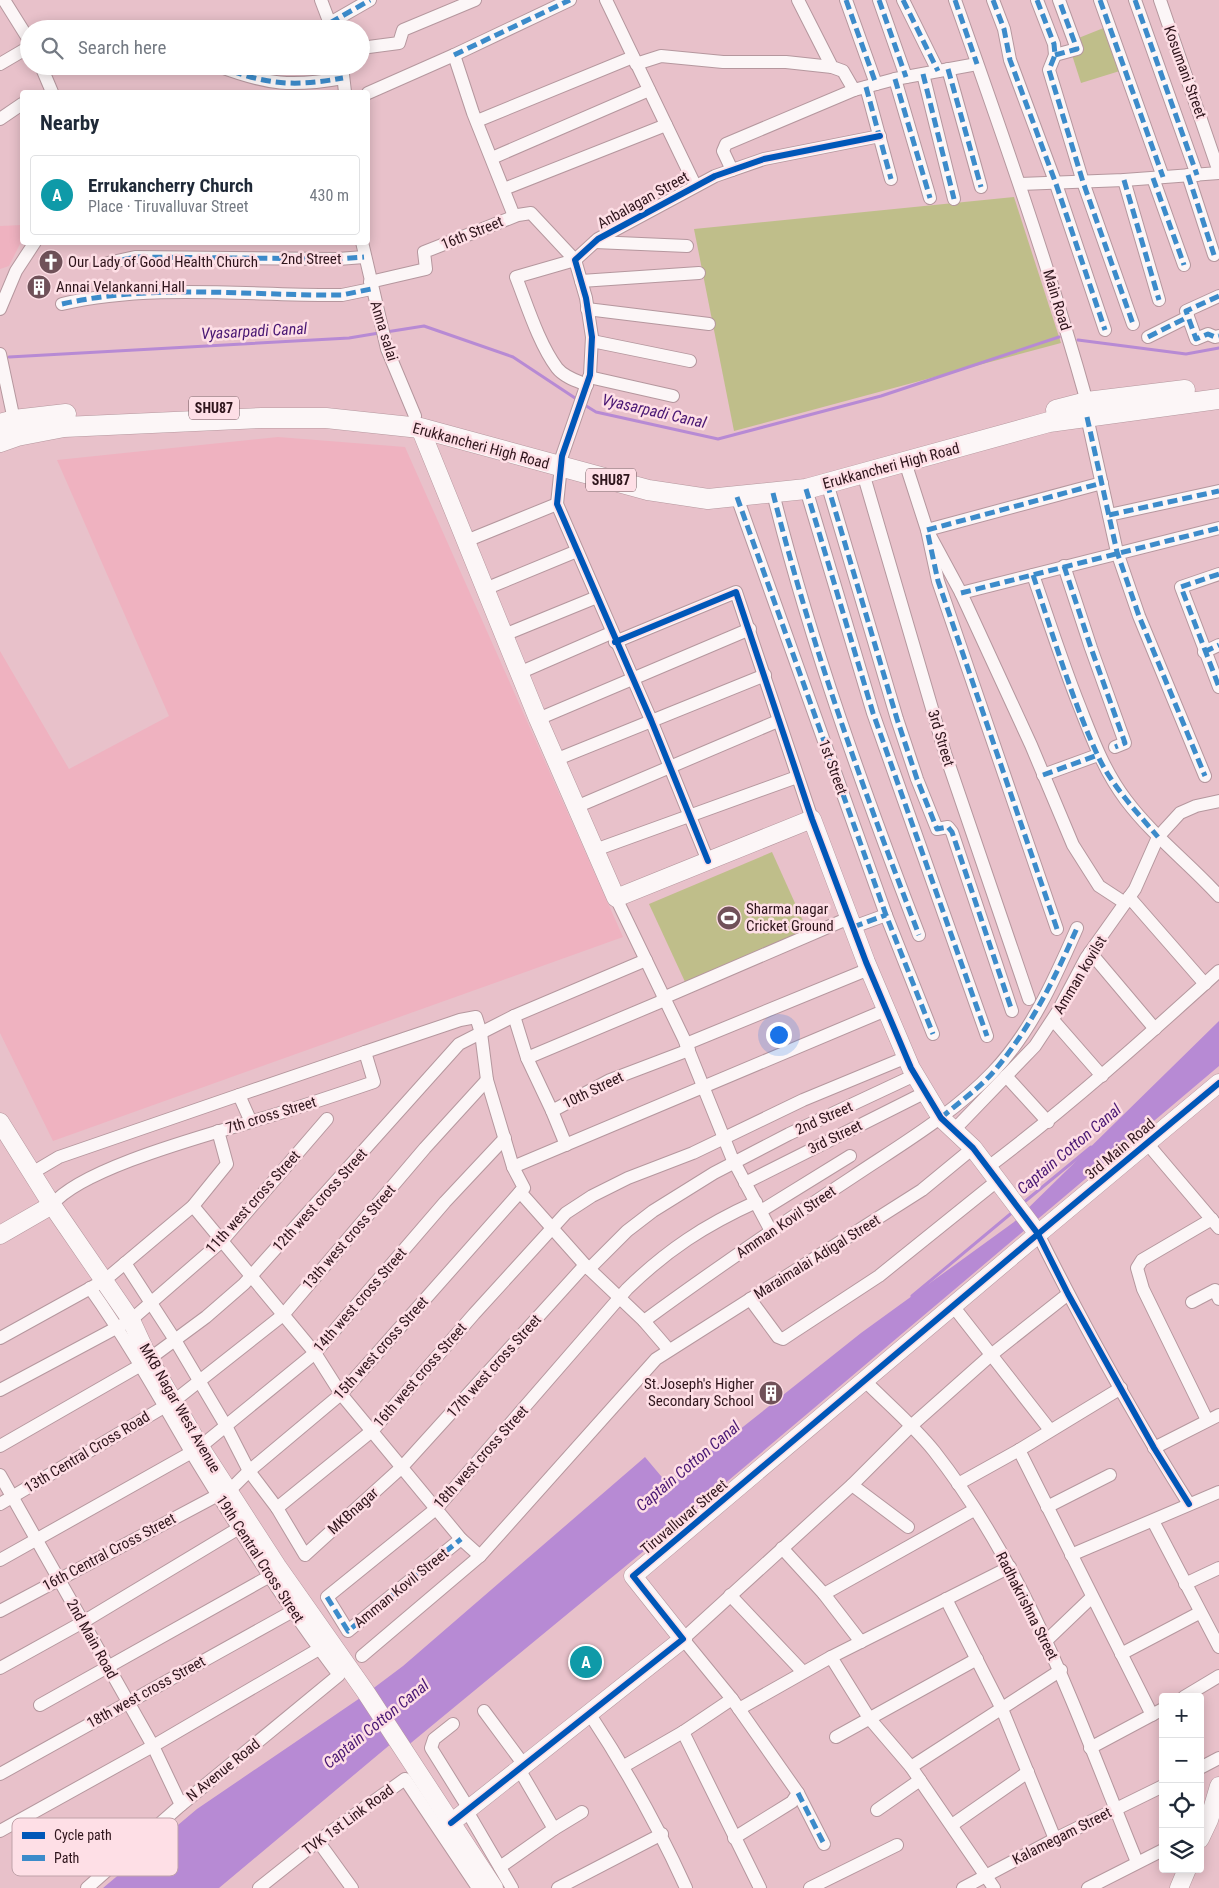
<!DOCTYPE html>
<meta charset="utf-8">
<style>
body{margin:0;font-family:"Roboto Condensed",sans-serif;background:#f2f2f3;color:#1f2937}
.controls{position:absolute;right:15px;bottom:15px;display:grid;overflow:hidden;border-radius:5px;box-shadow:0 2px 12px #0003}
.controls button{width:45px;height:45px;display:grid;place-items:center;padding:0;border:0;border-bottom:1px solid #e0e1e3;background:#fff;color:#1f2937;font:25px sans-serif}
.you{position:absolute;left:778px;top:1034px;width:18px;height:18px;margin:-12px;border:4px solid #fff;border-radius:50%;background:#1a73e8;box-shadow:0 0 0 8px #1a73e833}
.badge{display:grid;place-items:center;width:32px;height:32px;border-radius:50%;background:#705159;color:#fff;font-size:16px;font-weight:700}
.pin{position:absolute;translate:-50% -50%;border:2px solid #fff;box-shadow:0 1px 5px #0006}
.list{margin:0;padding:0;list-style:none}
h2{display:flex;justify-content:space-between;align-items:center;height:65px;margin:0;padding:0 20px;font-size:21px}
h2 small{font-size:16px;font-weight:400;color:#747a83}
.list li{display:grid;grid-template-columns:32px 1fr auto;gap:15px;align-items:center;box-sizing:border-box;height:80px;margin:0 10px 10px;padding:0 10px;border:1px solid #e0e1e3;border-radius:5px}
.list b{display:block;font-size:19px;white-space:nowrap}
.list p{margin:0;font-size:16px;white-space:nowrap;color:#747a83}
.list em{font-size:16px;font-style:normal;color:#747a83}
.icon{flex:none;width:28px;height:28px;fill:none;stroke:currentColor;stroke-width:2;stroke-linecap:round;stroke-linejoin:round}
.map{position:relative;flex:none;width:1219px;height:1888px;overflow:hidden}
.search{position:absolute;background:#fff;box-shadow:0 2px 12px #0003;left:20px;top:20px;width:350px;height:55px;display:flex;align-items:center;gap:12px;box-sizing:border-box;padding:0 18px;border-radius:28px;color:#747a83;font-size:19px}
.panel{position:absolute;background:#fff;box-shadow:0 2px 12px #0003;left:20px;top:90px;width:350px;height:155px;border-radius:5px}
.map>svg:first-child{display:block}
.built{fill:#efb2c0}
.green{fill:#bfbe8a}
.water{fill:#b78ad4}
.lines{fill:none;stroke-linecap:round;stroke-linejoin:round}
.stream{stroke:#b78ad4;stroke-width:3}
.street-casing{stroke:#b5979e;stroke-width:14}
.secondary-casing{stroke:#b5979e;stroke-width:19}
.primary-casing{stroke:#b5979e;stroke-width:21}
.street{stroke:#fcf6f7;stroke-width:12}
.secondary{stroke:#fcf6f7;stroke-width:18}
.primary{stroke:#fcf6f7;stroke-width:20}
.quiet{stroke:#3c8bca;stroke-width:5;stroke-dasharray:10 5;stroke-linecap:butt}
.cycleway-casing{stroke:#fedfe6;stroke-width:9}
.cycleway{stroke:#0057b8;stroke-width:6}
.labels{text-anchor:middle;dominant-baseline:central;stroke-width:5;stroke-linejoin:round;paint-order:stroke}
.shield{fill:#fedfe6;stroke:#6d5259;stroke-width:1}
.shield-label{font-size:14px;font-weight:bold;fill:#2f151c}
.street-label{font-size:15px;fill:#2f151c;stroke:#fedfe6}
.poi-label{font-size:15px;fill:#2f151c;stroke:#fedfe6;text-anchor:start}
.water-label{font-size:16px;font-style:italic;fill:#481673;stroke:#fedfe6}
.key{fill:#fedfe6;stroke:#c0a2a9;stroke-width:1}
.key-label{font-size:14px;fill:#2f151c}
</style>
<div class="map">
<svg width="1219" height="1888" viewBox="0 0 1219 1888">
<rect width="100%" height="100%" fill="#e8c1ca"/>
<g class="built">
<path d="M22 225V240L9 266 0 269V226Z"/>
<path d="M278 437 405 447 623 937 53 1141 0 1033V651L69 769 169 716 57 460Z"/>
</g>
<g class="green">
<path d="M1106 27 1123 70 1081 83 1072 55 1076 39Z"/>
<path d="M1014 197 1061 343 734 431 694 229Z"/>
<path d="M772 852 808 932 686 984 649 904Z"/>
</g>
<path class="water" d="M1219 1021V1066L684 1518 406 1747 398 1738 219 1888H103L197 1809 363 1696 403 1666 645 1457 666 1482 734 1434 861 1333 1014 1222Z"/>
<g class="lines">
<g class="stream">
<path d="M386 332 424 326 513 357 578 400"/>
<path d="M1078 340 1186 354 1219 348"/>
<path d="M9 357 349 338 379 333"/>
<path d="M583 404 596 412 718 439 881 396 1059 337"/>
<path d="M1023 1203 1091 1147"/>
<path d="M912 1296 1014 1211"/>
</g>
<defs>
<g id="street">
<path d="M4 0 29 40"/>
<path d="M321 0 332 29"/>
<path d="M606 0 695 185"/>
<path d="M798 0 832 67 843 71 854 90"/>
<path d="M846 0 876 84"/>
<path d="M879 0 906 77"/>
<path d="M903 0 938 71"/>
<path d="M955 0C1002 133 1049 266 1087 402V417L1117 552 1139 616 1205 776"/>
<path d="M993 0 1004 29 1010 60 1056 184 1105 330"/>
<path d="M1037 0 1054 44 1055 55 1049 70 1083 182 1133 324"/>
<path d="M1100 0 1163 177"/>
<path d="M1135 0 1197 175"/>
<path d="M1160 0 1219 172"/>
<path d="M330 23 370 0"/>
<path d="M361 48 399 43 403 30 475 0"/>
<path d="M454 55 570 0"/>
<path d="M1055 55 1077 49 1059 0"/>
<path d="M0 64 29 47"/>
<path d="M636 64 661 56 723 62H786L832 67"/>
<path d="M41 66 52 92"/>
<path d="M218 66C268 85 292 87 343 78"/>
<path d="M342 66 345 92"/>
<path d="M948 69 981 187"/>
<path d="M923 74 954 199"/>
<path d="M895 79 930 198"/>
<path d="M866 87 891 179"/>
<path d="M368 93 454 55 473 113 514 216"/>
<path d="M0 119 22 104"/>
<path d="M477 121 633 57"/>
<path d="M492 158 649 90"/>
<path d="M732 170 723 151 726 144 854 90 895 79 977 64"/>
<path d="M1188 175 1214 255"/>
<path d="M1153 178 1184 265"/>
<path d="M1124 180 1159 300"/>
<path d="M1020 184 1124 180 1219 173"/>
<path d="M504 189 666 125"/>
<path d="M362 242 387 349 415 416"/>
<path d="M595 242 687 246"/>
<path d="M108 263 135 257 338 259 364 257"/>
<path d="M581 281 699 273"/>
<path d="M370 282 426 269 424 252 518 215 531 213 575 260 516 277C527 305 539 344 557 368 564 377 577 381 587 385"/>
<path d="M1219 296 1186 311 1196 339 1208 334 1215 337 1219 336"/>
<path d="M62 304C154 283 249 296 342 295L371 289"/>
<path d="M0 309 16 271 35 242"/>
<path d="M587 309 709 324"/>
<path d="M1148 337 1188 317"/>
<path d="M592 341 690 361"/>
<path d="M0 354 14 420"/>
<path d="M589 377 673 396"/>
<path d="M905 462 927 530 961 593 1031 745 1073 845 1099 886 1125 903"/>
<path d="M863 473 945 753 1029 999"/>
<path d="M827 483 897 719 917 779 937 829 948 827 952 832 1012 1011"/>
<path d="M806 489 873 713 987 1036"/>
<path d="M773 493C810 642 864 792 919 935"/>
<path d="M737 497 886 915 933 1034"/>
<path d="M1109 515 1219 491"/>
<path d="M466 541 557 504"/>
<path d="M1064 566 1091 648 1125 743 1115 747"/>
<path d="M1219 574 1181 587 1219 687"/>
<path d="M1033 575C1048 618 1062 662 1079 705 1092 738 1104 771 1126 800 1153 836 1189 863 1219 896"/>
<path d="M485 589 577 551"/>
<path d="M961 593 1219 528"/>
<path d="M504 635 597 597"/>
<path d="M615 642 736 592 812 819"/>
<path d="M1204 652 1219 645"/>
<path d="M519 673 611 633"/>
<path d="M538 719 750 629"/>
<path d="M555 760 765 675"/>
<path d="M1043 775 1098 755"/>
<path d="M576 807 778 721"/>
<path d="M595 850 797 777"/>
<path d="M708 861 651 720 557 504 562 456 590 375 592 337 586 298 575 260 598 239 715 176 764 159 880 136"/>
<path d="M1129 897 1205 984"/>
<path d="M616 898 684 1039 732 1158 771 1231"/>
<path d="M853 927 886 915"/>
<path d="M1057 929 938 581 927 530 1102 483"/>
<path d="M1090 952 1155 1029"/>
<path d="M514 1016 527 1058 660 1002 663 998 849 918"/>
<path d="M1053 1020 1102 1076"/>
<path d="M686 1044 869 969"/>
<path d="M527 1058 552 1111 610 1080 689 1050"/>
<path d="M1006 1076 1048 1122"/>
<path d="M239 1095 365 1052"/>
<path d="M552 1111 566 1145"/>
<path d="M953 1131 1035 1046 1058 1011 1086 958 1135 889 1158 837 1180 813 1196 806 1219 801"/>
<path d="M1146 1142 1219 1228"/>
<path d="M513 1167 886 1010"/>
<path d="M987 1168C1068 1107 1144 1039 1219 971"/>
<path d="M32 1173 59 1157 239 1095 251 1122"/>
<path d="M745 1183 926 1092"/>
<path d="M52 1205C80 1169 204 1136 250 1122 292 1110 333 1096 374 1082L365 1052 460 1020 476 1017 481 1033 487 1080 513 1167 524 1188 520 1192 585 1265 644 1321 669 1350"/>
<path d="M193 1206 315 1353 341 1394 461 1539 480 1556"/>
<path d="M761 1211 850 1156"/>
<path d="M1038 1234C1084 1326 1134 1417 1189 1504"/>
<path d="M125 1263 175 1340 226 1426 249 1471 277 1508 305 1555 402 1467 585 1265"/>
<path d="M589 1269 627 1231 653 1211 714 1173 789 1134 915 1075"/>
<path d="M750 1299 778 1337 783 1339 879 1276 997 1181"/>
<path d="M1192 1302 1215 1290 1219 1299"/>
<path d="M953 1306 1050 1430"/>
<path d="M644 1321C712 1271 781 1224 851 1178 900 1145 952 1115 993 1072 1032 1031 1055 978 1077 928"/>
<path d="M0 1338 105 1280 193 1206 227 1164 218 1131"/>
<path d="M865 1381C888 1404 914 1426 934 1451 1030 1573 1079 1721 1137 1862"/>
<path d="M0 1390 131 1320 222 1241 327 1119"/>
<path d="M1207 1420 1143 1289 1137 1268 1142 1260 1212 1219"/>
<path d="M0 1446 141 1365 206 1317 244 1284 459 1044 514 1016 646 960"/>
<path d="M200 1447 315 1353 445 1202 505 1138"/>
<path d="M1154 1448 1219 1415"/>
<path d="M1019 1450 1152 1715"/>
<path d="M0 1475 153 1746 181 1805"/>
<path d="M958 1484 1019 1450 1121 1388"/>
<path d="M852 1485 908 1527"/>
<path d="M229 1491 249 1471 341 1394 520 1192"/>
<path d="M0 1504 174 1401 283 1315 425 1148 487 1080"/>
<path d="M1047 1507 1110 1475"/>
<path d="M277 1508 373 1430 474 1314 566 1213 592 1196 628 1178 693 1153 803 1100 907 1057"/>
<path d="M1153 1521 1219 1647"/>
<path d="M461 1539 348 1631 327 1597 437 1508 627 1289C667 1250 705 1225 756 1202"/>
<path d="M782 1548 824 1594 974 1510"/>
<path d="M1071 1555 1219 1492"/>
<path d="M0 1560 192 1452"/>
<path d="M1185 1584 1219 1568"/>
<path d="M824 1594 861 1642"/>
<path d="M730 1595 803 1672"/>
<path d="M946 1599 1002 1709 1055 1839"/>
<path d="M0 1611 218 1495"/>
<path d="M1046 1641 1092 1597"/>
<path d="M1121 1654 1199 1613"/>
<path d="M362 1656 480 1556 656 1359 922 1190 973 1148"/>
<path d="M831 1657 869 1718 911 1767 994 1888"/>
<path d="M0 1668 83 1622 239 1528"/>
<path d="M1184 1697 1219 1676"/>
<path d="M40 1705 270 1576"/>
<path d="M739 1709 831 1657 1010 1567"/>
<path d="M484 1711 524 1765"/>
<path d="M589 1713C626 1769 658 1826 686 1888"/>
<path d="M453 1724 434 1739 431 1748 469 1809"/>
<path d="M683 1732 760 1888"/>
<path d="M836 1737 977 1659"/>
<path d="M1090 1748 1163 1709"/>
<path d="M624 1766 683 1732 732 1699"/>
<path d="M911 1767 1061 1670"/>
<path d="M1200 1768 1219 1758"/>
<path d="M519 1769 554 1829"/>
<path d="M0 1774 293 1611"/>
<path d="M798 1793 824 1844"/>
<path d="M877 1810 920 1780"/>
<path d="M467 1811 512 1888"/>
<path d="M952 1825 1028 1772"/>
<path d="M0 1831 153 1746 319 1649"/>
<path d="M734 1838 792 1802 798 1793 732 1699 683 1639 852 1485 911 1426 991 1355 1068 1294"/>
<path d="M318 1841 352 1888"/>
<path d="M500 1867 554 1829 582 1812"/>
<path d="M87 1888 181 1805 339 1675C285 1604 237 1527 190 1450 158 1395 127 1340 90 1288"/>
<path d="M259 1888 318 1841 405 1779 478 1888"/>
<path d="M558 1888 662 1834"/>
<path d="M810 1888 897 1845"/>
<path d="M963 1888 1055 1839 1163 1786"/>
<path d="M1088 1888 1163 1850"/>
</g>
<g id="secondary">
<path d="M420 428 538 719 616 898 812 819 866 962 911 1068 941 1118 973 1148 1038 1234"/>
<path d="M0 1122 52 1205 131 1320 149 1359 200 1447 277 1566 365 1691 494 1888"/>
<path d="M0 1235 52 1205"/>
<path d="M451 1823 683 1639 633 1576 1038 1234 1219 1083"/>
<path d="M1200 1839 1209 1820 1219 1786"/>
<path d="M1179 1888 1187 1869"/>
</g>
<g id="primary">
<path d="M1056 410 1087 402 1185 390"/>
<path d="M0 424 14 420 66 414"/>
<path d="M0 442 17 436 64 427 262 418H326L420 428 648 490 708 499 806 489 1049 422 1219 399"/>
</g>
</defs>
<use href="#street" class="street-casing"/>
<use href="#secondary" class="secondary-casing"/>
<use href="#primary" class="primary-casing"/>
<use href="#street" class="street"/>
<use href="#secondary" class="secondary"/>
<use href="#primary" class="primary"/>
<g class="quiet">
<path d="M846 0 876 84"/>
<path d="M879 0 906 77"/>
<path d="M903 0 938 71"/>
<path d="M955 0 977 64"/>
<path d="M993 0 1004 29 1010 60 1056 184 1105 330"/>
<path d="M1037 0 1054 44 1055 55 1049 70 1083 182 1133 324"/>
<path d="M1100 0 1163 177"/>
<path d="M1135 0 1197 175"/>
<path d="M330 23 370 0"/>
<path d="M454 55 570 0"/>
<path d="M1055 55 1077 49 1059 0"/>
<path d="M218 66C268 85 292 87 343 78"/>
<path d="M948 69 981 187"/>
<path d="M923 74 954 199"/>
<path d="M895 79 930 198"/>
<path d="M866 87 891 179"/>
<path d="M1188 175 1214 255"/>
<path d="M1153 178 1184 265"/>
<path d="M1124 180 1159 300"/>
<path d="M108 263 135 257 338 259 364 257"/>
<path d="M1219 296 1186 311 1196 339 1208 334 1215 337 1219 336"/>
<path d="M62 304C154 283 249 296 342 295L371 289"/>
<path d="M1148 337 1188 317"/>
<path d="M1087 417 1117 552 1139 616 1205 776"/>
<path d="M827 483 897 719 917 779 937 829 948 827 952 832 1012 1011"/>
<path d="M806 489 873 713 987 1036"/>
<path d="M773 493C810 642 864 792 919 935"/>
<path d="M737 497 886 915 933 1034"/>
<path d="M1109 515 1219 491"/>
<path d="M1064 566 1091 648 1125 743 1115 747"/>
<path d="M1219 574 1181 587 1219 687"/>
<path d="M1033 575C1053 635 1071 697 1097 754 1111 785 1136 811 1158 837"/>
<path d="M961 593 1219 528"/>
<path d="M1204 652 1219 645"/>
<path d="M1043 775 1098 755"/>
<path d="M853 927 886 915"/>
<path d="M1057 929 938 581 927 530 1102 483"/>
<path d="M941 1118C959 1102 980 1088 995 1070 1031 1027 1055 978 1077 928"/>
<path d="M327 1597 348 1631 461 1539"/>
<path d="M798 1793 824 1844"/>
</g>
<defs>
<g id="cycleway">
<path d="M615 642 736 592 812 819 866 962 911 1068 941 1118 973 1148 1038 1234 1068 1294 1154 1448 1189 1504"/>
<path d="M708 861 651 720 557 504 562 456 590 375 592 337 586 298 575 260 598 239 715 176 764 159 880 136"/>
<path d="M451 1823 683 1639 633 1576 1038 1234 1219 1083"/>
</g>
</defs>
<use href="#cycleway" class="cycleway-casing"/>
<use href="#cycleway" class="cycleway"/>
</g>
<defs>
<symbol id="church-disc" viewBox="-11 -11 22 22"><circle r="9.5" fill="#705159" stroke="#fedfe6"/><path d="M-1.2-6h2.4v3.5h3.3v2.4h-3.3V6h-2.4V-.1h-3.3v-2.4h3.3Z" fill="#fff"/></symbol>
<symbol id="building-disc" viewBox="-11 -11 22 22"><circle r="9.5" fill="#705159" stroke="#fedfe6"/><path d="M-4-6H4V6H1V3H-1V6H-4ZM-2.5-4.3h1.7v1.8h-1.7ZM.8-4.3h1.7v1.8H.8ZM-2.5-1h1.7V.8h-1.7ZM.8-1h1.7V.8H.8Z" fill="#fff"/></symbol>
<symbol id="stadium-disc" viewBox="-11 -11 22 22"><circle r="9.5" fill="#705159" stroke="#fedfe6"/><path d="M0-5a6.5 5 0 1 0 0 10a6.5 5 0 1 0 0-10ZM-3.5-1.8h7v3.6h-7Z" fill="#fff"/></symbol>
</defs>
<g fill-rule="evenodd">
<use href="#church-disc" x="37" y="248" width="28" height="28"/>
<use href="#building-disc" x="25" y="273" width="28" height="28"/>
<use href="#stadium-disc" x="715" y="904" width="28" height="28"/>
<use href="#building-disc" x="757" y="1379" width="28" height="28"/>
</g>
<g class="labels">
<g class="shield">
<rect x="189" y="396.5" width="50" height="23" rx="4"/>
<rect x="586" y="468.5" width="50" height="23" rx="4"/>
</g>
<g class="shield-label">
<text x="214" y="408">SHU87</text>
<text x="611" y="480">SHU87</text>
</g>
<g class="street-label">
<text transform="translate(1185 72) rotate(70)">Kosumani Street</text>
<text transform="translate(643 200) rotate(-29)">Anbalagan Street</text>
<text transform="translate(472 233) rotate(-22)">16th Street</text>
<text x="311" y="259">2nd Street</text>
<text transform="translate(1057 300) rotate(73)">Main Road</text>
<text transform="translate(384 331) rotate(73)">Anna salai</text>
<text transform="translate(481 446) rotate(15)">Erukkancheri High Road</text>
<text transform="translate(891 466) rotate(-15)">Erukkancheri High Road</text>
<text transform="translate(941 738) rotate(73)">3rd Street</text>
<text transform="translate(833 767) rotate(70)">1st Street</text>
<text transform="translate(1080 975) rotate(-59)">Amman kovilst</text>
<text transform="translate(593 1090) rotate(-26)">10th Street</text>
<text transform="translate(271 1115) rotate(-17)">7th cross Street</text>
<text transform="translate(824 1118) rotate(-24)">2nd Street</text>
<text transform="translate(835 1137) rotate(-26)">3rd Street</text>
<text transform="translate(1120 1149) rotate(-40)">3rd Main Road</text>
<text transform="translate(320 1200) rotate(-48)">12th west cross Street</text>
<text transform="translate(253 1202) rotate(-48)">11th west cross Street</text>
<text transform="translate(786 1222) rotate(-34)">Amman Kovil Street</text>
<text transform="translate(349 1237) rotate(-49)">13th west cross Street</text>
<text transform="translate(817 1257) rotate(-32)">Maraimalai Adigal Street</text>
<text transform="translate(360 1300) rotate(-49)">14th west cross Street</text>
<text transform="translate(381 1348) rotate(-48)">15th west cross Street</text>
<text transform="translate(494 1366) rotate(-48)">17th west cross Street</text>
<text transform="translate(420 1375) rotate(-49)">16th west cross Street</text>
<text transform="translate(180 1408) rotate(60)">MKB Nagar West Avenue</text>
<text transform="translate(87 1452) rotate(-31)">13th Central Cross Road</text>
<text transform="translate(481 1457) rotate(-48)">18th west cross Street</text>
<text transform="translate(353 1511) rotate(-42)">MKBnagar</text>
<text transform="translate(684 1517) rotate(-40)">Tiruvalluvar Street</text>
<text transform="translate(109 1552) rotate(-28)">16th Central Cross Street</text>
<text transform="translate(260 1559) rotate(57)">19th Central Cross Street</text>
<text transform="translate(401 1588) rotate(-39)">Amman Kovil Street</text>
<text transform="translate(1027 1606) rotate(63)">Radhakrishna Street</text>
<text transform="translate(92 1639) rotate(61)">2nd Main Road</text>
<text transform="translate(146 1692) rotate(-29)">18th west cross Street</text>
<text transform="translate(223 1770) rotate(-39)">N Avenue Road</text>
<text transform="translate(348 1820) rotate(-36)">TVK 1st Link Road</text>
<text transform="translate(1062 1836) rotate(-27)">Kalamegam Street</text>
</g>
<g class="poi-label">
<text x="68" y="262">Our Lady of Good Health Church</text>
<text x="56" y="287">Annai Velankanni Hall</text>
<text x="746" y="909">Sharma nagar<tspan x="746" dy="17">Cricket Ground</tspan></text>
<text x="754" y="1384" text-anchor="end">St.Joseph's Higher<tspan x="754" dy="17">Secondary School</tspan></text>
</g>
<g class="water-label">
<text transform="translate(254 331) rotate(-3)">Vyasarpadi Canal</text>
<text transform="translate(654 411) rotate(13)">Vyasarpadi Canal</text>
<text transform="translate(1069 1149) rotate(-40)">Captain Cotton Canal</text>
<text transform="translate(688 1466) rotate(-40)">Captain Cotton Canal</text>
<text transform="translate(376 1724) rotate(-39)">Captain Cotton Canal</text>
</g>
</g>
<rect x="12" y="1818" width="166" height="58" rx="8" class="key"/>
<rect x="22" y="1832" width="23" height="7" fill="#0057b8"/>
<rect x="22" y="1855" width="23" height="6" fill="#3c8bca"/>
<g class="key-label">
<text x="54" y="1840">Cycle path</text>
<text x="54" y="1863">Path</text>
</g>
</svg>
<div class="controls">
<button>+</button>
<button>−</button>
<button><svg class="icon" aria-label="locate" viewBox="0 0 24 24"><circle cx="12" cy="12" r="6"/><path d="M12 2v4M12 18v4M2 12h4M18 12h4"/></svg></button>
<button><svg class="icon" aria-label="layers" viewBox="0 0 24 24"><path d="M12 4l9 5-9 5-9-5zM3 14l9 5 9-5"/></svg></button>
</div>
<div class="you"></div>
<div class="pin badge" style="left:586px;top:1662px;background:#0f9aa8">A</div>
<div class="search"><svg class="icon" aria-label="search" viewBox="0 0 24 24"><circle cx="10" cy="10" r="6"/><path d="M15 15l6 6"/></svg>Search here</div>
<section class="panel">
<h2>Nearby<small></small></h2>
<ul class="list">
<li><span class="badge" style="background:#0f9aa8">A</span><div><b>Errukancherry Church</b><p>Place · Tiruvalluvar Street</p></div><em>430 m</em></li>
</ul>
</section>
</div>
